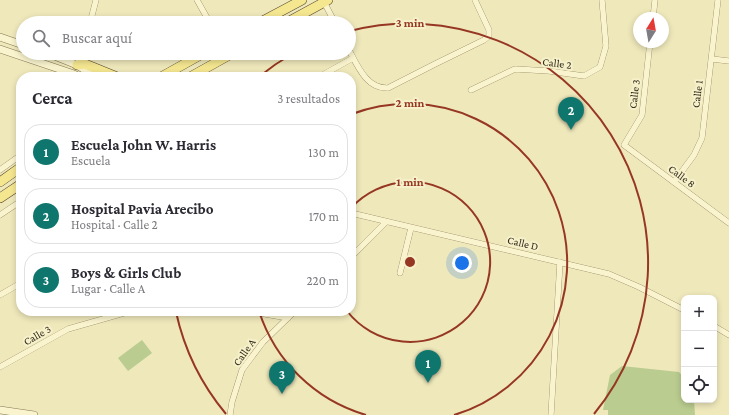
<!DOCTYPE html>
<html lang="es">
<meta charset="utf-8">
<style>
body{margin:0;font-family:"Crimson Pro",serif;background:#f2f2f3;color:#2b2b33}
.controls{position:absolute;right:12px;bottom:12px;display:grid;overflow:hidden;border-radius:8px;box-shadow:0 2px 6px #0003}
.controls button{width:36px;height:36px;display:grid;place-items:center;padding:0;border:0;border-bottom:1px solid #e1e1e2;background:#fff;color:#2b2b33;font:20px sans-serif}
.compass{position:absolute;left:633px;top:12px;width:36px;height:36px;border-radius:50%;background:#fff;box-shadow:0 2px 6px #0003;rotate:11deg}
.you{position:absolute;left:462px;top:263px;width:14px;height:14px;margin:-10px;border:3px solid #fff;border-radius:50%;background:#1a73e8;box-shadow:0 0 0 6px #1a73e833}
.badge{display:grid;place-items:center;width:26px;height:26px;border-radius:50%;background:#0f766e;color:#fff;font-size:13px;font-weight:700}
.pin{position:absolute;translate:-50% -33px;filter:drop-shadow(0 1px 2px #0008)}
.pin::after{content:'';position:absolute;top:21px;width:14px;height:12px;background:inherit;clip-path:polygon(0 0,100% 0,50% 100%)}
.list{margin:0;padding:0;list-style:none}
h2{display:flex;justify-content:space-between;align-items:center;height:52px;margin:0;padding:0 16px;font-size:17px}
h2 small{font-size:13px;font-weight:400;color:#7c7c81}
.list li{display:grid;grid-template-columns:26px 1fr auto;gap:12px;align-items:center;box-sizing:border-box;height:56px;margin:0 8px 8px;padding:0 8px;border:1px solid #e1e1e2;border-radius:16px}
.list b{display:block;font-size:15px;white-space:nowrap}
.list p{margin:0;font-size:13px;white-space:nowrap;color:#7c7c81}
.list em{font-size:13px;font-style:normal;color:#7c7c81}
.icon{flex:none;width:22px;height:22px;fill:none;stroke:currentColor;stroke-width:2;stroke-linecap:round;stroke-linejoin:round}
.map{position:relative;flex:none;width:729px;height:415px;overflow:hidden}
.search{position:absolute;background:#fff;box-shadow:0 2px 6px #0003;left:16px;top:16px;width:340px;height:44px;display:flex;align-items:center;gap:10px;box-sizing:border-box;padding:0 14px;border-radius:22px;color:#7c7c81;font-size:15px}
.panel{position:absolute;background:#fff;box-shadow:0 2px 6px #0003;left:16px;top:72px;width:340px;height:244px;border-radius:16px}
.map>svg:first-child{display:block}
.green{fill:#bacc8f}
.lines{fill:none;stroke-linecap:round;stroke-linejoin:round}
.minor-casing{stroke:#867855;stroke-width:6}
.tertiary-casing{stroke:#867855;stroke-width:8}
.primary-casing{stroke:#53442a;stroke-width:10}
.minor{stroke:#faf4ce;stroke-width:5.5}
.tertiary{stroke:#faf4ce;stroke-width:7}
.primary{stroke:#f5e790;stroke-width:9}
.ring{fill:none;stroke:#963723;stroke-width:2}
.labels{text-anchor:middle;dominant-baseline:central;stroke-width:4;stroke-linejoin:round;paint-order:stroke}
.street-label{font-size:11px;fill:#342b1a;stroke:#f6f1ca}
.centre{fill:#963723;stroke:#f6f1ca;stroke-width:2}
.ring-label{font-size:12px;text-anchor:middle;font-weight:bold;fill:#963723;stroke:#f6f1ca;stroke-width:4;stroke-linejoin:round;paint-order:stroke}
</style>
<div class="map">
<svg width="729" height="415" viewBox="0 0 729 415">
<rect width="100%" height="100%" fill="#efe8bb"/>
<g class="green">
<path d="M142 340 152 353 128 371 118 358Z"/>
<path d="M622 366 679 372 684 378V400H694L695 415H608V410H603L610 375Z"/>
</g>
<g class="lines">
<defs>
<g id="minor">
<path d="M197 0 210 23"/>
<path d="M324 2 335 23"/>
<path d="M653 18 655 0"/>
<path d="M90 23 96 0"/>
<path d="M650 42 642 115 624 145 729 223"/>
<path d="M349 50C358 67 367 89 388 88L435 64 484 40 489 36V30L475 0"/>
<path d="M712 59 729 61"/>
<path d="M77 65 81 53"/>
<path d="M319 77 353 58"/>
<path d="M471 90 515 69 549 71 584 76 600 67 606 46 602 0"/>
<path d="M0 170 21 155"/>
<path d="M674 182 694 155 702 138 718 0"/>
<path d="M351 213 609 274 639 287 684 310"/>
<path d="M0 215 21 201"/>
<path d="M351 257 386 222"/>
<path d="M400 273 411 228"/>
<path d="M0 295 21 283"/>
<path d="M246 311 288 318"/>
<path d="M714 326 729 335"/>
<path d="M0 367 68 329 131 311"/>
<path d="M230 415 232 402 242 370 263 342 295 311"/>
<path d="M551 415 560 262"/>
</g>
<g id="tertiary">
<path d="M0 37 23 45"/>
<path d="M0 49 74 74 79 77"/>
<path d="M47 53 77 65 96 77"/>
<path d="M0 410 34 415"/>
</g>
<g id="primary">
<path d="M259 23 302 0"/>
<path d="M286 23 328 0"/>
<path d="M77 65 85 64 117 77"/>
<path d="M161 77 204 53"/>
<path d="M190 77 233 53"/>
<path d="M0 182 21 167"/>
<path d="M0 198 21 184"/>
</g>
</defs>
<use href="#minor" class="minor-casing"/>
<use href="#tertiary" class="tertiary-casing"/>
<use href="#primary" class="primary-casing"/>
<use href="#minor" class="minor"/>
<use href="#tertiary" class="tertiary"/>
<use href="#primary" class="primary"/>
</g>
<g class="ring">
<path d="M351 208A80 80 0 1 1 347 311"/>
<path d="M366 415A159 159 0 0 1 259 311M352 114A159 159 0 1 1 454 415"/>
<path d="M226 414A239 239 0 0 1 176 312M260 76A239 239 0 0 1 292 54M350 31A239 239 0 0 1 594 414"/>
</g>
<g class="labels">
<g class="street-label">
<text transform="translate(557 63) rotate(7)">Calle 2</text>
<text transform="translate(634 94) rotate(-83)">Calle 3</text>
<text transform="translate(697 94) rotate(-83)">Calle 1</text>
<text transform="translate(682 176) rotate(37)">Calle 8</text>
<text transform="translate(523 243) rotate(13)">Calle D</text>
<text transform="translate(37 335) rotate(-30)">Calle 3</text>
<text transform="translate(244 352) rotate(-55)">Calle A</text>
</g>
</g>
<circle cx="410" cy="262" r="6" class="centre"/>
<g class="ring-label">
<text x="410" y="27">3 min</text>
<text x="410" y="107">2 min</text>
<text x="410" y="186">1 min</text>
</g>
</svg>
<div class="controls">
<button>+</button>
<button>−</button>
<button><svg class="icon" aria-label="locate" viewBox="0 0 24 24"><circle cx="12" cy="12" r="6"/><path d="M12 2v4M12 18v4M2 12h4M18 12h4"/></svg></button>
</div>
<svg class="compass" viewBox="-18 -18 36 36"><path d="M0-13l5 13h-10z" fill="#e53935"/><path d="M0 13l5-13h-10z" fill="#7c7c81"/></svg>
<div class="you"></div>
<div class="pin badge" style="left:428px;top:383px">1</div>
<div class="pin badge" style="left:571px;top:130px">2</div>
<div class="pin badge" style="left:282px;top:394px">3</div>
<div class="search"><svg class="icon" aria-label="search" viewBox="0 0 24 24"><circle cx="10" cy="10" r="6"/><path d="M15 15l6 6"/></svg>Buscar aquí</div>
<section class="panel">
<h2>Cerca<small>3 resultados</small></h2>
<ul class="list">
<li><span class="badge">1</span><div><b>Escuela John W. Harris</b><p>Escuela</p></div><em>130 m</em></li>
<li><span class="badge">2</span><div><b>Hospital Pavia Arecibo</b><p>Hospital · Calle 2</p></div><em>170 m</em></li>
<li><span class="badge">3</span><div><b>Boys &amp; Girls Club</b><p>Lugar · Calle A</p></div><em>220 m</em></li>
</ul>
</section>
</div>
